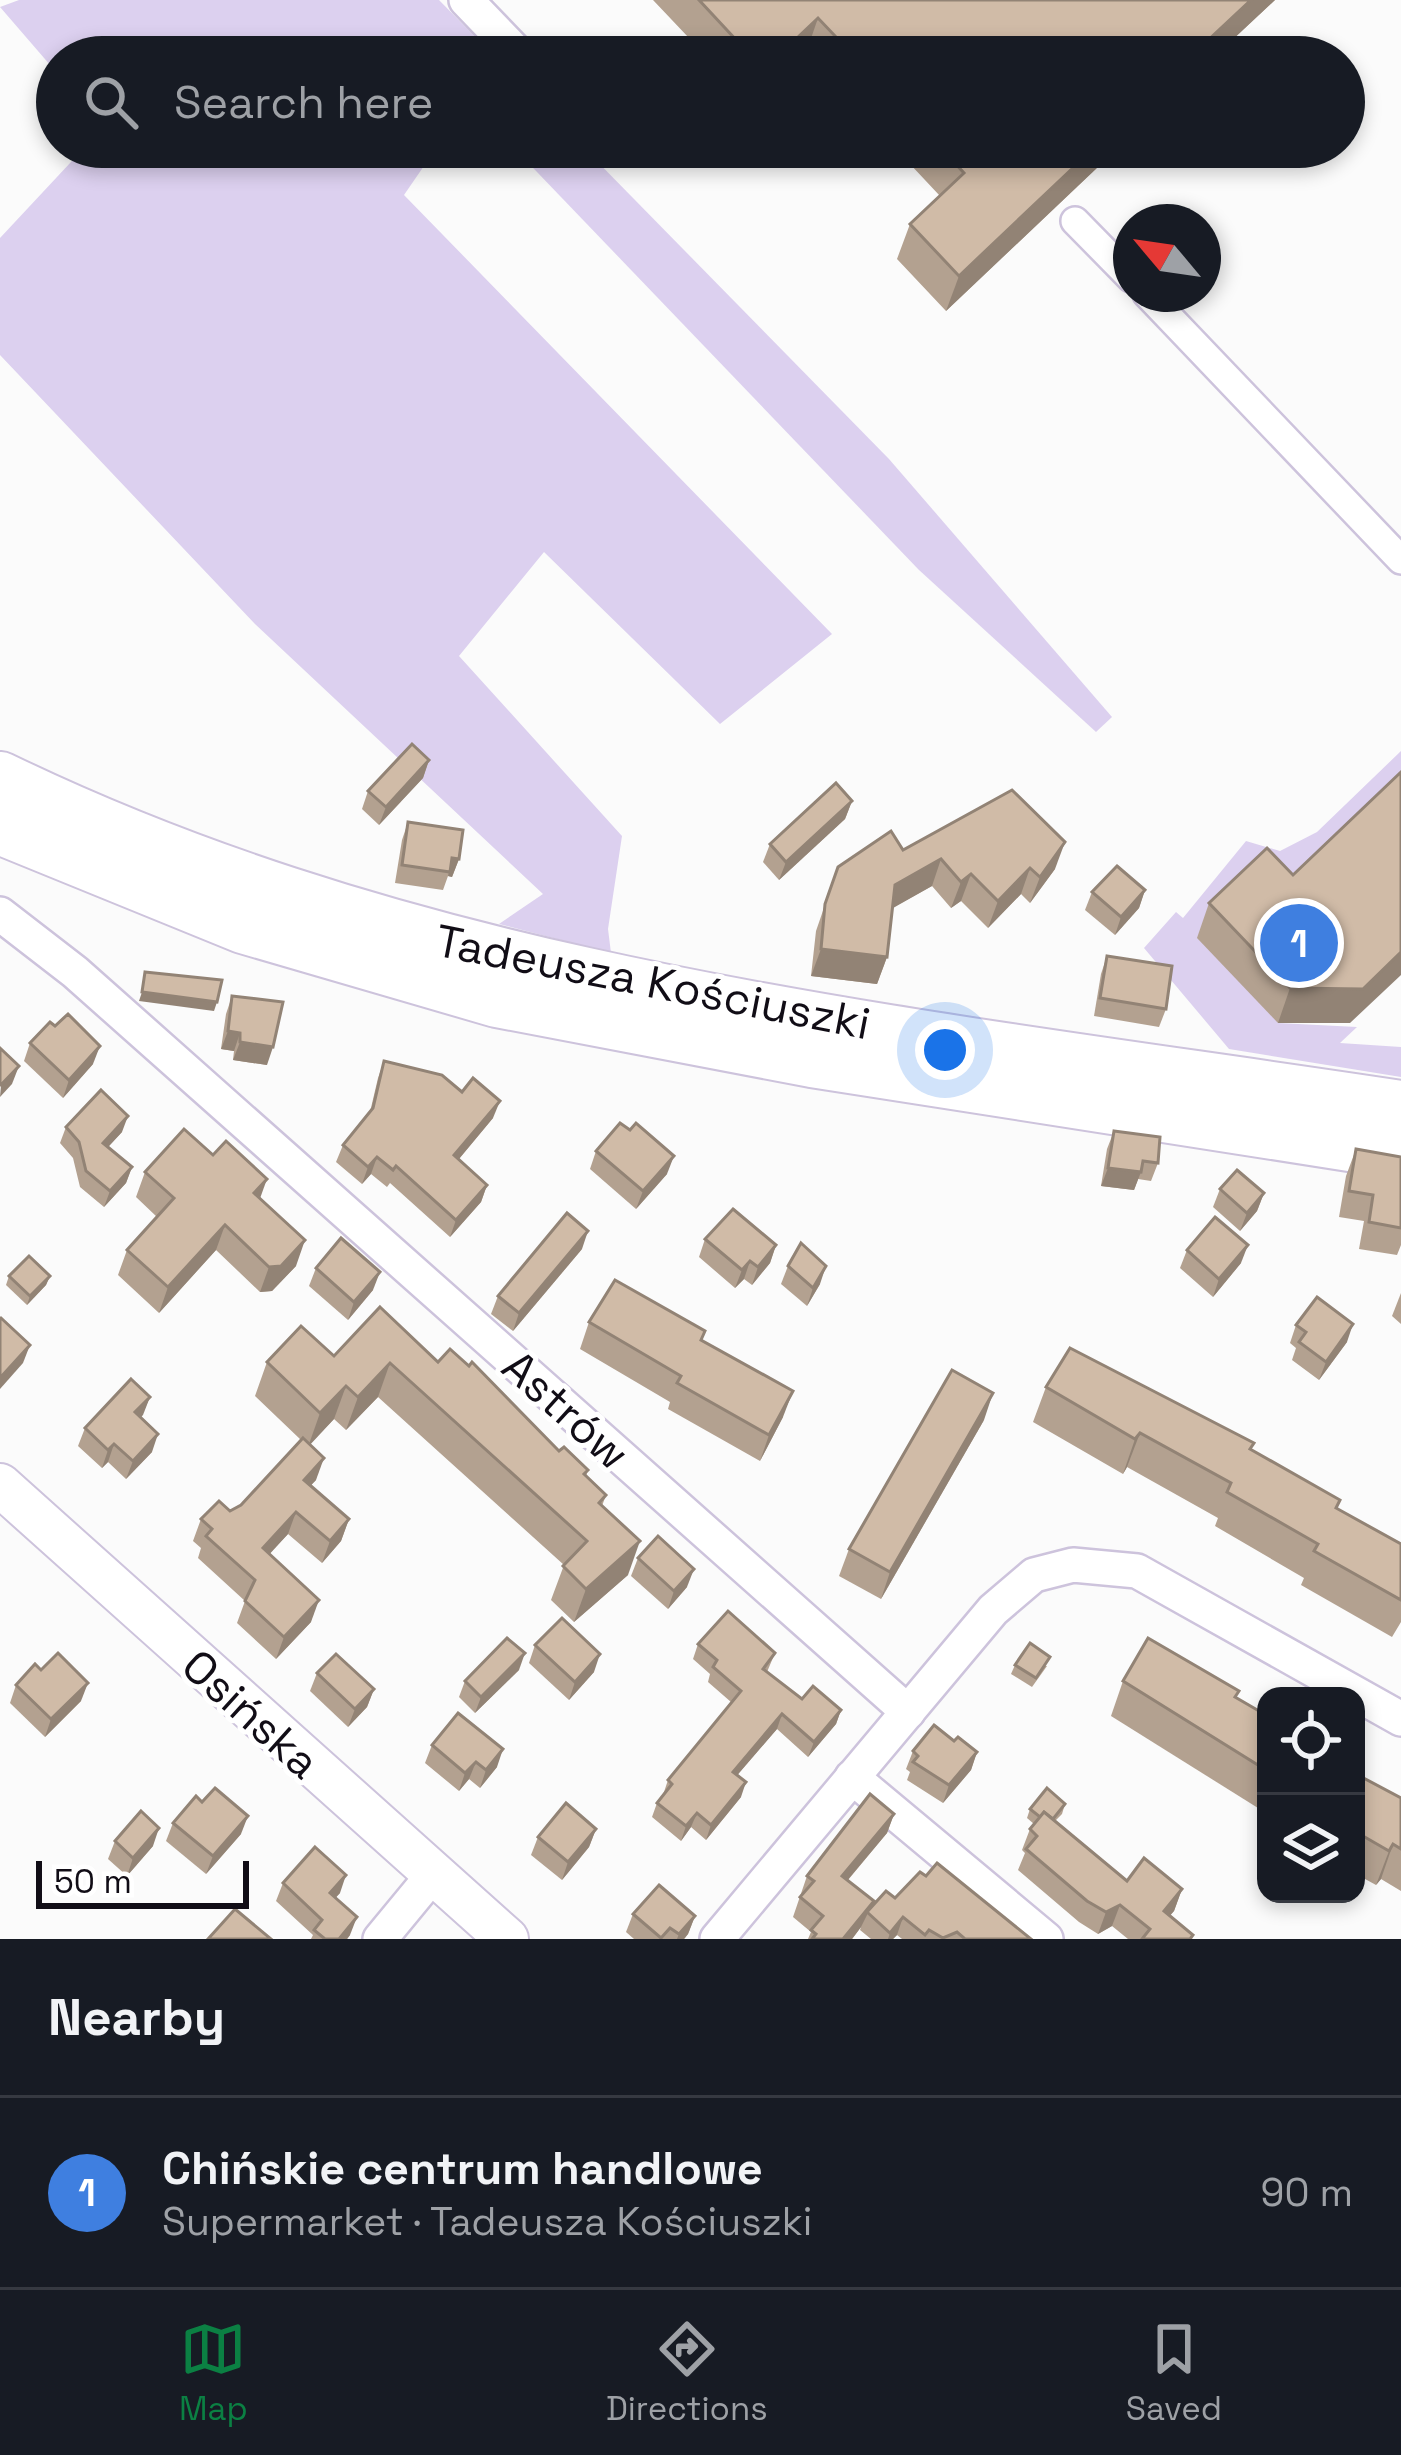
<!DOCTYPE html>
<meta charset="utf-8">
<style>
body{margin:0;font-family:"Space Grotesk",sans-serif;background:#20242c;color:#f1f3f6}
.controls{position:absolute;right:36px;bottom:36px;display:grid;overflow:hidden;border-radius:24px;box-shadow:0 6px 18px #0003}
.controls button{width:108px;height:108px;display:grid;place-items:center;padding:0;border:0;border-bottom:3px solid #363941;background:#171b24;color:#f1f3f6;font:60px sans-serif}
.compass{position:absolute;left:1113px;top:204px;width:108px;height:108px;border-radius:50%;background:#171b24;box-shadow:0 6px 18px #0003;rotate:299deg}
.scale{position:absolute;left:36px;bottom:30px;width:213px;box-sizing:border-box;padding-left:12px;border:6px solid #110d16;border-top:0;font-size:33px;line-height:42px;white-space:nowrap;color:#110d16;-webkit-text-stroke:9px #fff;paint-order:stroke}
.you{position:absolute;left:945px;top:1050px;width:42px;height:42px;margin:-30px;border:9px solid #fff;border-radius:50%;background:#1a73e8;box-shadow:0 0 0 18px #1a73e833}
.badge{display:grid;place-items:center;width:78px;height:78px;border-radius:50%;background:#0b8043;color:#fff;font-size:39px;font-weight:700}
.pin{position:absolute;translate:-50% -50%;border:6px solid #fff;box-shadow:0 3px 12px #0006}
.list{margin:0;padding:0;list-style:none}
h2{display:flex;justify-content:space-between;align-items:center;height:156px;margin:0;padding:0 48px;font-size:51px}
h2 small{font-size:39px;font-weight:400;color:#9ea1a6}
.list li{display:grid;grid-template-columns:78px 1fr auto;gap:36px;align-items:center;box-sizing:border-box;height:192px;padding:0 48px;border-top:3px solid #363941}
.list b{display:block;font-size:45px;white-space:nowrap}
.list p{margin:0;font-size:39px;white-space:nowrap;color:#9ea1a6}
.list em{font-size:39px;font-style:normal;color:#9ea1a6}
.icon{flex:none;width:66px;height:66px;fill:none;stroke:currentColor;stroke-width:2;stroke-linecap:round;stroke-linejoin:round}
.map{position:relative;flex:none;width:1401px;height:1939px;overflow:hidden}
.search{position:absolute;background:#171b24;box-shadow:0 6px 18px #0003;left:36px;right:36px;top:36px;height:132px;display:flex;align-items:center;gap:30px;box-sizing:border-box;padding:0 42px;border-radius:66px;color:#9ea1a6;font-size:45px}
.sheet{height:348px;background:#171b24}
nav{display:flex;justify-content:space-around;align-items:center;box-sizing:border-box;height:168px;border-top:3px solid #363941;background:#171b24;font-size:33px;color:#9ea1a6}
nav a{display:grid;justify-items:center;gap:6px}
nav .on{color:#0b8043}
.map>svg:first-child{display:block}
.green{fill:#dcd0ef}
.lines{fill:none;stroke-linecap:round;stroke-linejoin:round}
.pedestrian-casing{stroke:#cdc3dc;stroke-width:32}
.minor-casing{stroke:#cdc3dc;stroke-width:38}
.tertiary-casing{stroke:#cdc3dc;stroke-width:46}
.primary-casing{stroke:#cdc3dc;stroke-width:58}
.pedestrian{stroke:#fff;stroke-width:27}
.minor{stroke:#fff;stroke-width:33}
.tertiary{stroke:#fff;stroke-width:42}
.primary{stroke:#fff;stroke-width:54}
.wall{fill:#b3a190}
.shaded-wall{fill:#928375}
.building{fill:#d0bba7;stroke:#928375;stroke-width:3}
.labels{text-anchor:middle;dominant-baseline:central;stroke-width:10;stroke-linejoin:round;paint-order:stroke}
.street-label{font-size:45px;fill:#110d16;stroke:#fff}
</style>
<div class="map">
<svg width="1401" height="1939" viewBox="0 0 1401 1939">
<rect width="100%" height="100%" fill="#fbfbfb"/>
<g class="green">
<path d="M19 0H439L495 57H57V73L0 7Z"/>
<path d="M85 147H437L404 195 832 634 720 724 544 552 459 656 622 836 608 929 611 953 499 924 543 894 255 624 0 355V238Z"/>
<path d="M513 147H583L889 459 1112 717 1096 732 919 570Z"/>
<path d="M1401 751V794L1278 1023 1357 1027 1340 1043 1401 1047V1077L1229 1049 1144 948 1176 912 1183 918 1246 841 1280 851 1317 832Z"/>
</g>
<g class="lines">
<defs>
<g id="pedestrian">
<path d="M1075 221 1131 278"/>
<path d="M1147 294 1401 560"/>
</g>
<g id="minor">
<path d="M466 0 515 51"/>
<path d="M0 914 75 972 908 1712"/>
<path d="M852 1777 1046 1939"/>
<path d="M380 1939 432 1876"/>
<path d="M717 1939 993 1610 1034 1575 1073 1565 1137 1571 1401 1719"/>
</g>
<path id="tertiary" d="M0 1485 507 1939"/>
<g id="primary">
<path d="M0 779C437 991 927 1036 1401 1108"/>
<path d="M0 827 243 926 497 1000 812 1060 1401 1152"/>
</g>
</defs>
<use href="#pedestrian" class="pedestrian-casing"/>
<use href="#minor" class="minor-casing"/>
<use href="#tertiary" class="tertiary-casing"/>
<use href="#primary" class="primary-casing"/>
<use href="#pedestrian" class="pedestrian"/>
<use href="#minor" class="minor"/>
<use href="#tertiary" class="tertiary"/>
<use href="#primary" class="primary"/>
</g>
<g class="wall">
<path d="M653 0H1275L1214 57H809L806 53 801 57H707Z"/>
<path d="M894 147H1119L946 311 897 259 910 224 940 196Z"/>
<path d="M429 760 423 778 379 825 362 809 368 791Z"/>
<path d="M852 801 845 819 779 880 763 862 770 844Z"/>
<path d="M408 822 459 859 452 877 448 876 443 890 395 883 402 840Z"/>
<path d="M903 850 1055 869 1030 903 1021 894 988 928 961 901 951 908 932 886 892 908 887 957 877 984 811 976 816 931 838 867Z"/>
<path d="M1293 875 1350 1023H1278L1197 938 1209 903Z"/>
<path d="M1145 890 1139 908 1115 935 1085 910 1092 892Z"/>
<path d="M1107 956 1166 1009 1159 1027 1094 1016 1101 974Z"/>
<path d="M232 996 267 1065 233 1060 234 1051 221 1049 226 1014Z"/>
<path d="M30 1043 93 1064 63 1098 24 1061Z"/>
<path d="M384 1061 493 1118 459 1159 487 1185 481 1202 450 1237 390 1183 387 1187 371 1174 362 1184 336 1162 343 1145 370 1112 378 1078Z"/>
<path d="M66 1127 122 1132 108 1147 132 1167 126 1183 104 1207 80 1187 73 1158 60 1143Z"/>
<path d="M1114 1131 1158 1163 1151 1181 1138 1179 1134 1190 1101 1186 1107 1149Z"/>
<path d="M1356 1149 1401 1157V1245L1397 1255 1359 1249 1364 1221 1339 1217 1346 1176Z"/>
<path d="M596 1151 667 1174 636 1209 590 1169Z"/>
<path d="M145 1172 260 1199 296 1266 272 1291 260 1292 216 1250 159 1313 118 1275 127 1250 157 1217 136 1197Z"/>
<path d="M1220 1189 1264 1193 1257 1211 1240 1231 1213 1207Z"/>
<path d="M705 1239 776 1245 770 1263 752 1285 744 1279 735 1288 699 1257Z"/>
<path d="M582 1249 513 1331 491 1314 498 1296Z"/>
<path d="M1187 1250 1241 1263 1213 1297 1180 1268Z"/>
<path d="M788 1266 820 1284 807 1306 781 1284Z"/>
<path d="M316 1268 373 1290 348 1320 309 1286Z"/>
<path d="M9 1276H50L46 1285 27 1305 6 1285Z"/>
<path d="M1401 1293V1324L1392 1316Z"/>
<path d="M589 1322 701 1340 783 1417 760 1461 668 1409 670 1402 580 1349Z"/>
<path d="M1296 1325 1347 1342 1319 1380 1292 1360 1296 1348 1290 1343Z"/>
<path d="M334 1356 438 1362 559 1451 588 1470 586 1476 606 1495 602 1506 628 1575 574 1622 551 1600 564 1565 378 1397 346 1430 334 1419 310 1444 316 1480 311 1485 349 1519 341 1541 322 1563 288 1534 269 1554 311 1622 276 1659 237 1623 245 1601 198 1558 201 1548 193 1541 201 1519 230 1511 241 1505 301 1440 255 1396 267 1362Z"/>
<path d="M1046 1387 1252 1450 1337 1508 1401 1544V1622L1392 1637 1301 1585 1304 1578 1215 1526 1218 1518 1127 1467 1123 1474 1033 1422Z"/>
<path d="M150 1397 141 1417 152 1452 126 1479 108 1462 102 1468 78 1446 85 1428Z"/>
<path d="M984 1420 881 1599 839 1576 849 1549Z"/>
<path d="M638 1558 687 1587 668 1609 631 1576Z"/>
<path d="M698 1644 775 1653 767 1672 802 1699 841 1710 836 1724 808 1757 777 1729 737 1775 741 1797 706 1840 691 1827 681 1841 652 1817 657 1803 663 1795 668 1780 731 1702 708 1682 710 1674 693 1659Z"/>
<path d="M535 1645 594 1672 569 1700 529 1663Z"/>
<path d="M1015 1665 1047 1666 1032 1687 1011 1674Z"/>
<path d="M519 1670 475 1713 459 1697 465 1681Z"/>
<path d="M317 1673 374 1689 367 1707 348 1727 310 1691Z"/>
<path d="M1123 1681 1236 1698 1266 1715V1813L1111 1716Z"/>
<path d="M16 1685 81 1701 45 1737 10 1703Z"/>
<path d="M954 1741 977 1752 971 1770 943 1803 907 1780 910 1772 906 1769 913 1751Z"/>
<path d="M432 1745 497 1767 480 1788 469 1779 459 1791 425 1763Z"/>
<path d="M1356 1774 1401 1798V1891L1381 1879 1376 1885 1356 1874Z"/>
<path d="M202 1802 241 1834 206 1874 166 1841 173 1823Z"/>
<path d="M1065 1804 1062 1814 1055 1821 1127 1881 1182 1889 1174 1911 1170 1915 1193 1935 1192 1939H1128L1112 1926 1098 1934 1079 1922 1018 1870 1025 1853 1022 1850 1030 1829 1034 1824 1027 1818 1030 1809Z"/>
<path d="M894 1814 887 1833 848 1880 871 1907 895 1898 1031 1939H902L897 1935 893 1939H871L860 1930 861 1927 852 1939H808L811 1932 793 1917 807 1876Z"/>
<path d="M596 1829 589 1847 562 1880 531 1855 538 1837Z"/>
<path d="M115 1841 153 1846 127 1876 108 1859Z"/>
<path d="M283 1883 340 1893 335 1898 350 1935 347 1939H311L313 1935 276 1901Z"/>
<path d="M633 1914 695 1916 688 1934 684 1939H634L626 1932Z"/>
</g>
<g class="shaded-wall">
<path d="M1251 0H1275L1214 57H1190Z"/>
<path d="M818 18 806 53 801 57H777Z"/>
<path d="M1095 147H1119L946 311 959 276Z"/>
<path d="M429 760 423 778 379 825 386 807Z"/>
<path d="M852 801 845 819 779 880 786 862Z"/>
<path d="M1065 842 1055 869 1030 903 1040 877Z"/>
<path d="M452 858 459 859 452 877 448 876Z"/>
<path d="M941 859 932 886 886 912 895 885Z"/>
<path d="M1030 868 1021 894 988 928 998 901Z"/>
<path d="M971 874 961 901 951 908 961 882Z"/>
<path d="M1145 890 1139 908 1115 935 1121 917Z"/>
<path d="M821 949 887 957 877 984 811 976Z"/>
<path d="M1401 952V975L1350 1023H1278L1290 988Z"/>
<path d="M142 992 217 1002 214 1011 139 1001Z"/>
<path d="M228 1031 240 1033 234 1051 221 1049Z"/>
<path d="M240 1042 273 1047 267 1065 233 1060Z"/>
<path d="M100 1046 93 1064 63 1098 69 1080Z"/>
<path d="M19 1066 12 1084 0 1097 1 1085Z"/>
<path d="M500 1101 493 1118 448 1172 454 1155Z"/>
<path d="M128 1116 122 1132 97 1159 103 1143Z"/>
<path d="M674 1156 667 1174 636 1209 643 1191Z"/>
<path d="M377 1157 371 1174 362 1184 368 1167Z"/>
<path d="M132 1167 126 1183 104 1207 110 1191Z"/>
<path d="M1108 1168 1141 1172 1134 1190 1101 1186Z"/>
<path d="M267 1179 258 1204 254 1193Z"/>
<path d="M487 1185 481 1202 450 1237 456 1220Z"/>
<path d="M1264 1193 1257 1211 1240 1231 1247 1213Z"/>
<path d="M225 1225 216 1250 159 1313 168 1287Z"/>
<path d="M588 1231 582 1249 513 1331 519 1313Z"/>
<path d="M305 1240 296 1266 272 1291 260 1292 269 1267Z"/>
<path d="M776 1245 770 1263 752 1285 758 1267Z"/>
<path d="M1248 1245 1241 1263 1213 1297 1219 1279Z"/>
<path d="M750 1261 744 1279 735 1288 742 1270Z"/>
<path d="M826 1266 820 1284 807 1306 813 1288Z"/>
<path d="M380 1272 373 1290 348 1320 354 1302Z"/>
<path d="M50 1276 46 1285 27 1305 30 1296Z"/>
<path d="M1353 1324 1347 1342 1319 1380 1326 1362Z"/>
<path d="M30 1345 23 1363 0 1389V1378Z"/>
<path d="M390 1363 378 1397 346 1430 358 1397Z"/>
<path d="M346 1386 334 1419 308 1447 320 1413Z"/>
<path d="M793 1391 783 1417 760 1461 769 1435Z"/>
<path d="M993 1393 984 1420 881 1599 890 1572Z"/>
<path d="M150 1397 143 1415 129 1430 135 1412Z"/>
<path d="M1140 1433 1127 1467 1123 1474 1135 1439Z"/>
<path d="M158 1434 152 1452 126 1479 133 1461Z"/>
<path d="M114 1444 108 1462 102 1468 108 1450Z"/>
<path d="M324 1458 316 1480 296 1501 304 1480Z"/>
<path d="M296 1512 288 1534 255 1570 263 1548Z"/>
<path d="M349 1519 341 1541 322 1563 330 1541Z"/>
<path d="M640 1541 628 1575 574 1622 586 1589Z"/>
<path d="M694 1569 687 1587 668 1609 674 1591Z"/>
<path d="M319 1600 311 1622 276 1659 284 1637Z"/>
<path d="M525 1653 519 1670 475 1713 481 1697Z"/>
<path d="M600 1654 594 1672 569 1700 575 1682Z"/>
<path d="M88 1683 81 1701 45 1737 51 1719Z"/>
<path d="M374 1689 367 1707 348 1727 355 1709Z"/>
<path d="M841 1710 836 1724 808 1757 814 1742Z"/>
<path d="M782 1714 777 1729 728 1786 733 1772Z"/>
<path d="M503 1749 497 1767 480 1788 486 1770Z"/>
<path d="M977 1752 971 1770 943 1803 949 1785Z"/>
<path d="M476 1762 469 1779 459 1791 465 1773Z"/>
<path d="M746 1782 741 1797 706 1840 711 1825Z"/>
<path d="M697 1813 691 1827 681 1841 686 1826Z"/>
<path d="M894 1814 887 1833 835 1895 842 1876Z"/>
<path d="M248 1816 241 1834 206 1874 213 1856Z"/>
<path d="M159 1828 153 1846 127 1876 133 1858Z"/>
<path d="M596 1829 589 1847 562 1880 568 1862Z"/>
<path d="M1393 1844 1381 1879 1376 1885 1389 1851Z"/>
<path d="M346 1875 340 1893 323 1911 330 1893Z"/>
<path d="M1182 1889 1174 1911 1156 1932 1164 1911Z"/>
<path d="M874 1901 861 1927 852 1939H843Z"/>
<path d="M1120 1905 1112 1926 1098 1934 1106 1912Z"/>
<path d="M695 1916 688 1934 684 1939H677L679 1934Z"/>
<path d="M357 1917 350 1935 347 1939H339Z"/>
<path d="M903 1917 897 1935 893 1939H888L890 1933Z"/>
</g>
<g class="building">
<path d="M699 0H1251L1190 57H855L818 18 777 57H752Z"/>
<path d="M940 147H1095L959 276 910 224 964 173Z"/>
<path d="M412 744 429 760 386 807 368 791Z"/>
<path d="M1401 772V952L1363 989 1290 988 1209 903 1267 848 1293 875Z"/>
<path d="M836 783 852 801 786 862 770 844Z"/>
<path d="M1012 790 1065 842 1040 877 1030 868 998 901 971 874 961 882 941 859 895 885 887 957 821 949 825 904 838 867 891 831 903 850Z"/>
<path d="M408 822 463 830 459 859 452 858 450 872 402 865Z"/>
<path d="M1117 866 1145 890 1121 917 1092 892Z"/>
<path d="M1107 956 1172 966 1166 1009 1100 998Z"/>
<path d="M145 972 222 980 217 1002 142 992Z"/>
<path d="M232 996 283 1002 273 1047 240 1042V1033L228 1031Z"/>
<path d="M68 1014 100 1046 69 1080 30 1043 50 1022 55 1026Z"/>
<path d="M0 1048 19 1066 1 1085H0Z"/>
<path d="M384 1061 442 1075 462 1092 473 1078 500 1101 454 1155 487 1185 456 1220 396 1166 393 1170 377 1157 368 1167 343 1145 373 1108Z"/>
<path d="M101 1090 128 1116 103 1143 132 1167 110 1191 86 1171 79 1142 66 1127Z"/>
<path d="M620 1123 630 1130 636 1123 674 1156 643 1191 596 1151Z"/>
<path d="M184 1129 213 1155 226 1141 267 1179 254 1193 305 1240 281 1266 269 1267 225 1225 168 1287 127 1250 174 1198 145 1172Z"/>
<path d="M1114 1131 1160 1137 1158 1163 1143 1161 1141 1172 1108 1168Z"/>
<path d="M1356 1149 1401 1157V1228L1369 1222 1373 1195 1349 1191Z"/>
<path d="M1237 1170 1264 1193 1247 1213 1220 1189Z"/>
<path d="M733 1209 776 1245 758 1267 750 1261 742 1270 705 1239Z"/>
<path d="M567 1213 588 1231 519 1313 498 1296Z"/>
<path d="M1215 1217 1248 1245 1219 1279 1187 1250Z"/>
<path d="M341 1238 380 1272 354 1302 316 1268Z"/>
<path d="M801 1243 826 1266 813 1288 788 1266Z"/>
<path d="M29 1256 50 1276 30 1296 9 1276Z"/>
<path d="M615 1280 705 1331 701 1340 793 1391 769 1435 677 1383 681 1376 589 1322Z"/>
<path d="M1317 1297 1353 1324 1326 1362 1299 1342 1306 1332 1296 1325Z"/>
<path d="M380 1307 438 1362 450 1349 469 1366 472 1362 559 1451 564 1447 588 1470 584 1474 606 1495 599 1503 640 1541 586 1589 563 1566 587 1541 390 1363 358 1397 346 1386 320 1413 267 1362 301 1326 334 1356Z"/>
<path d="M1 1318 30 1345 0 1378V1319Z"/>
<path d="M1070 1348 1254 1443 1250 1449 1340 1500 1336 1508 1401 1544V1600L1314 1551 1318 1544 1227 1492 1231 1483 1140 1433 1135 1439 1046 1387Z"/>
<path d="M952 1370 993 1393 890 1572 849 1549Z"/>
<path d="M131 1379 150 1397 135 1412 158 1434 133 1461 114 1444 108 1450 85 1428Z"/>
<path d="M303 1438 324 1458 304 1480 349 1519 330 1541 296 1512 263 1548 319 1600 284 1637 245 1601 255 1580 206 1536 212 1529 201 1519 219 1501 230 1511 241 1505Z"/>
<path d="M658 1536 694 1569 674 1591 638 1558Z"/>
<path d="M728 1611 775 1653 763 1669 802 1699 813 1686 841 1710 814 1742 782 1714 733 1772 746 1782 711 1825 697 1813 686 1826 657 1803 672 1784 668 1780 741 1691 713 1667 717 1660 698 1644Z"/>
<path d="M562 1618 600 1654 575 1682 535 1645Z"/>
<path d="M507 1638 525 1653 481 1697 465 1681Z"/>
<path d="M1148 1638 1239 1691 1235 1697 1266 1715V1770L1123 1681Z"/>
<path d="M1030 1643 1050 1657 1036 1678 1015 1665Z"/>
<path d="M58 1653 88 1683 51 1719 16 1685 35 1664 41 1670Z"/>
<path d="M336 1654 374 1689 355 1709 317 1673Z"/>
<path d="M458 1713 503 1749 486 1770 476 1762 465 1773 432 1745Z"/>
<path d="M934 1725 954 1741 958 1737 977 1752 949 1785 913 1762 918 1756 913 1751Z"/>
<path d="M1356 1774 1401 1798V1849L1393 1844 1389 1851 1356 1832Z"/>
<path d="M215 1788 248 1816 213 1856 173 1823 196 1796 202 1802Z"/>
<path d="M1047 1788 1065 1804 1053 1819 1044 1812 1040 1817 1030 1809Z"/>
<path d="M870 1794 894 1814 842 1876 874 1901 843 1939H812L816 1934 811 1930 823 1916 800 1897 814 1881 807 1876Z"/>
<path d="M566 1803 596 1829 568 1862 538 1837Z"/>
<path d="M141 1811 159 1828 133 1858 115 1841Z"/>
<path d="M1044 1812 1127 1881 1144 1858 1182 1889 1164 1911 1193 1935 1190 1939H1142L1150 1929 1120 1905 1106 1912 1087 1901 1026 1849 1037 1836 1030 1829Z"/>
<path d="M315 1847 346 1875 330 1893 357 1917 339 1939H325L314 1930 322 1920 283 1883Z"/>
<path d="M937 1863 1031 1939H965L957 1932 943 1938 929 1930 925 1935 903 1917 890 1933 867 1912 886 1891 895 1898 920 1872 926 1876Z"/>
<path d="M659 1885 695 1916 679 1934 670 1928 661 1938 633 1914Z"/>
<path d="M235 1909 271 1939H208Z"/>
</g>
<g class="labels">
<g class="street-label">
<text transform="translate(653 982) rotate(11)">Tadeusza Kościuszki</text>
<text transform="translate(566 1410) rotate(42)">Astrów</text>
<text transform="translate(251 1714) rotate(42)">Osińska</text>
</g>
</g>
</svg>
<div class="controls">
<button><svg class="icon" aria-label="locate" viewBox="0 0 24 24"><circle cx="12" cy="12" r="6"/><path d="M12 2v4M12 18v4M2 12h4M18 12h4"/></svg></button>
<button><svg class="icon" aria-label="layers" viewBox="0 0 24 24"><path d="M12 4l9 5-9 5-9-5zM3 14l9 5 9-5"/></svg></button>
</div>
<svg class="compass" viewBox="-18 -18 36 36"><path d="M0-13l5 13h-10z" fill="#e53935"/><path d="M0 13l5-13h-10z" fill="#9ea1a6"/></svg>
<div class="scale">50 m</div>
<div class="you"></div>
<div class="pin badge" style="left:1299px;top:943px;background:#3f7fe0">1</div>
<div class="search"><svg class="icon" aria-label="search" viewBox="0 0 24 24"><circle cx="10" cy="10" r="6"/><path d="M15 15l6 6"/></svg>Search here</div>
</div>
<section class="sheet">
<h2>Nearby<small></small></h2>
<ul class="list">
<li><span class="badge" style="background:#3f7fe0">1</span><div><b>Chińskie centrum handlowe</b><p>Supermarket · Tadeusza Kościuszki</p></div><em>90 m</em></li>
</ul>
</section>
<nav>
<a class="on"><svg class="icon" aria-label="map" viewBox="0 0 24 24"><path d="M3 6l6-2 6 2 6-2v14l-6 2-6-2-6 2zM9 4v14M15 6v14"/></svg>Map</a>
<a><svg class="icon" aria-label="directions" viewBox="0 0 24 24"><path d="M12 3l9 9-9 9-9-9zM9 14v-3h6M13 9l2 2-2 2"/></svg>Directions</a>
<a><svg class="icon" aria-label="saved" viewBox="0 0 24 24"><path d="M7 4h10v16l-5-4-5 4z"/></svg>Saved</a>
</nav>
